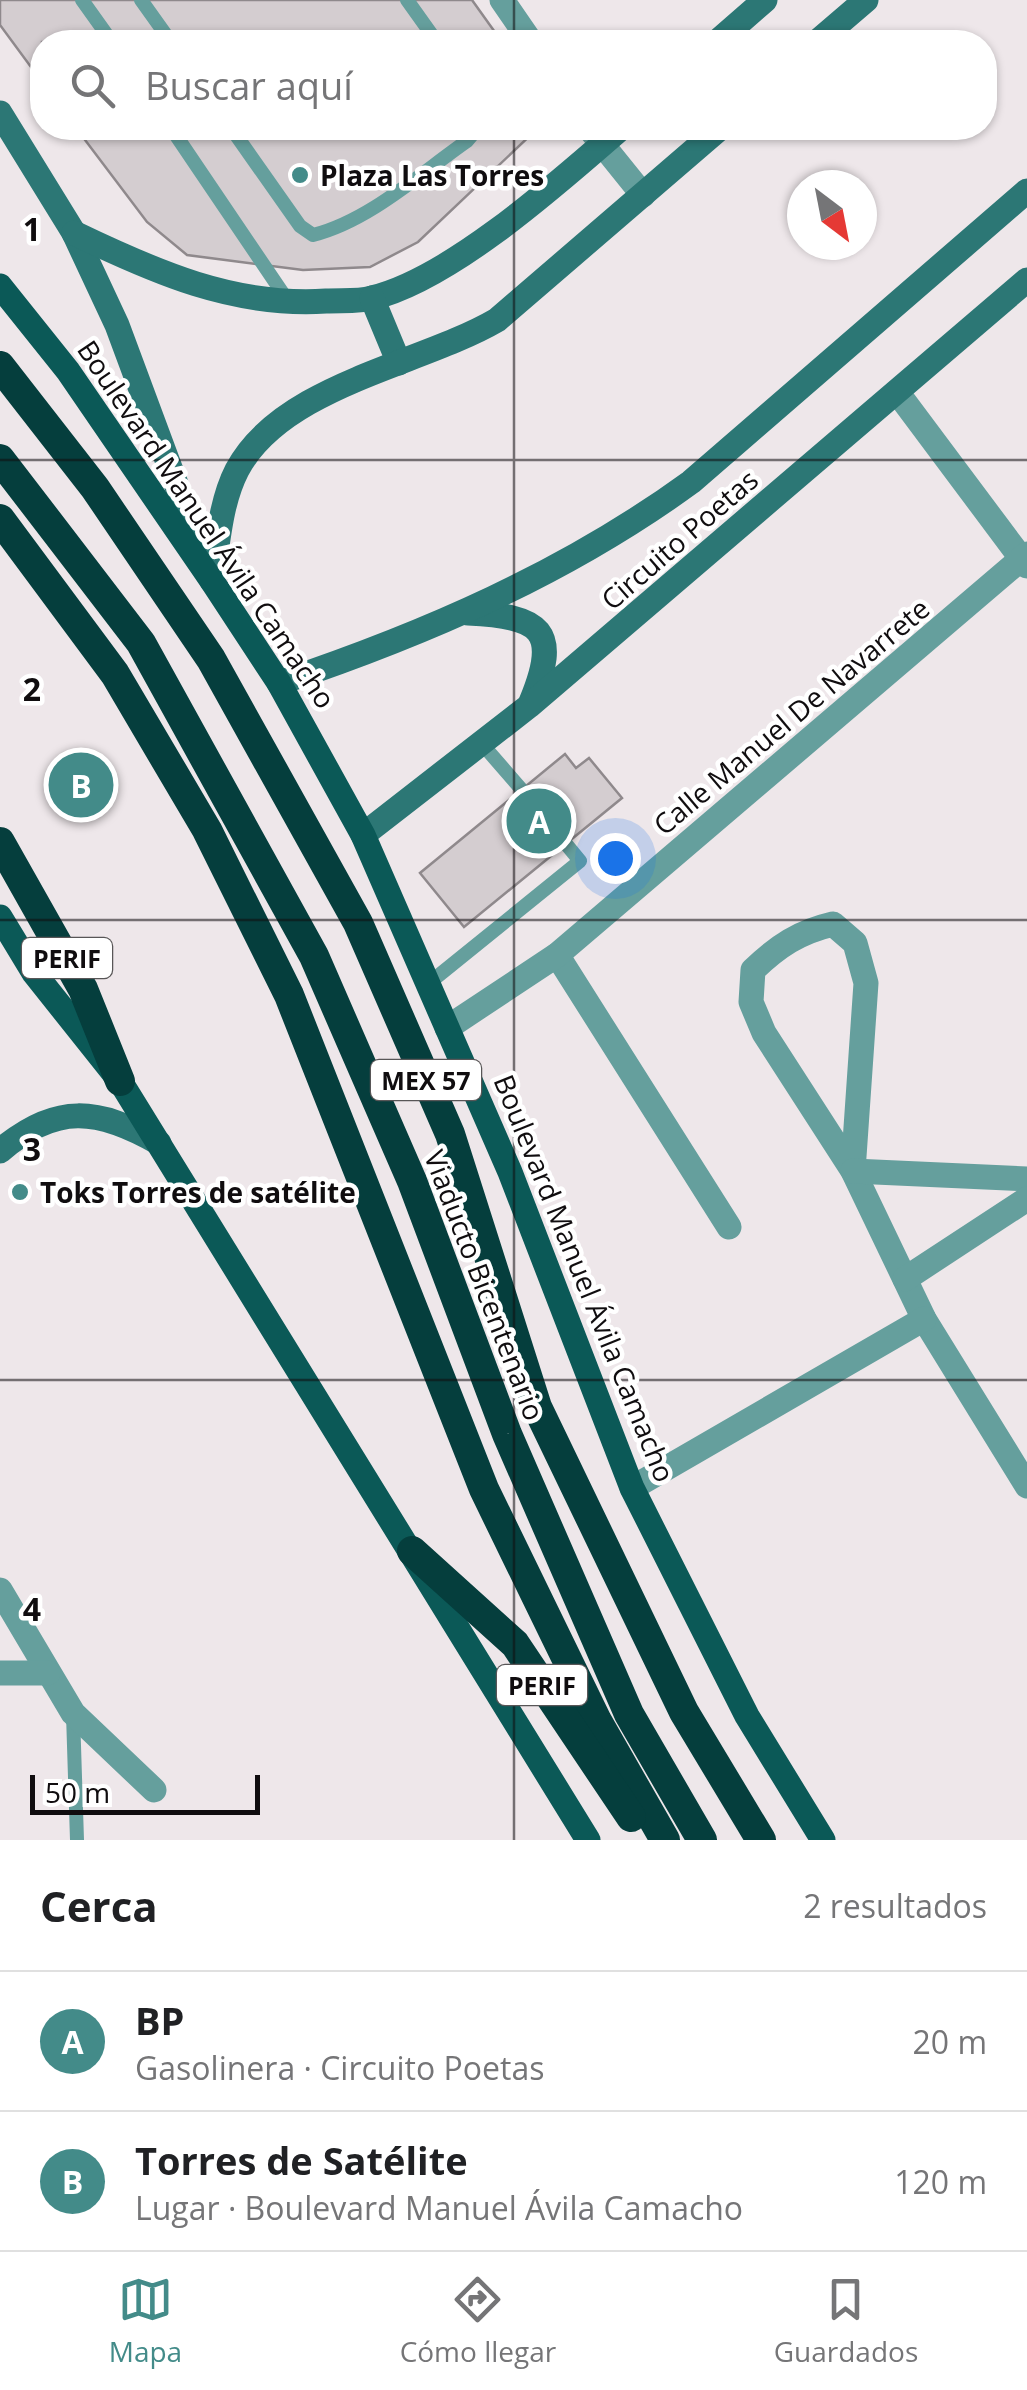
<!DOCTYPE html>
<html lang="es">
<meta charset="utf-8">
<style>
body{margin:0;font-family:"Open Sans",sans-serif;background:#f6f6f6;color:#202124}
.compass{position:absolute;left:787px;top:170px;width:90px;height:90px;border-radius:50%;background:#fff;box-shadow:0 2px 8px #0004;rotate:148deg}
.scale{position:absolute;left:30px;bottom:25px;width:230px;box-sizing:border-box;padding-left:10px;border:5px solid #100d0f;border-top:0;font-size:28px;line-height:35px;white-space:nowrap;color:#100d0f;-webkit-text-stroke:8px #fff;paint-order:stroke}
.you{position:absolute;left:615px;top:858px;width:35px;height:35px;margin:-25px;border:8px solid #fff;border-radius:50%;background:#1a73e8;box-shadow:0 0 0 15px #1a73e833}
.badge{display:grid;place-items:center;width:65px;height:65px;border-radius:50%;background:#438b89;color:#fff;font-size:32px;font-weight:700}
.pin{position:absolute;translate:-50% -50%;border:5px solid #fff;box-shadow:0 2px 10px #0006}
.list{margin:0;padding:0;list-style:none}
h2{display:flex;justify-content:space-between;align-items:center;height:130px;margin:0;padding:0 40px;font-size:42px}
h2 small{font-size:32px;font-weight:400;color:#757577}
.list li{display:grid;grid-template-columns:65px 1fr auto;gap:30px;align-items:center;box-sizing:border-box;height:140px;padding:0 40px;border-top:2px solid #e0e0e0}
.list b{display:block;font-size:38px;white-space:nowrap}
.list p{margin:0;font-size:32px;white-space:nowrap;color:#757577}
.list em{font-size:32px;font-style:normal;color:#757577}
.icon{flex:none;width:55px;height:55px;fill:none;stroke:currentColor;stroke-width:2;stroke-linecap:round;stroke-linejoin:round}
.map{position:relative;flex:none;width:1027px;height:1840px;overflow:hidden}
.search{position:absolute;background:#fff;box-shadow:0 2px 8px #0004;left:30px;right:30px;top:30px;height:110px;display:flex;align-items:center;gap:25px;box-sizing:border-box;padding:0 35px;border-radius:40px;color:#757577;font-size:38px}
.sheet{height:410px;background:#fff}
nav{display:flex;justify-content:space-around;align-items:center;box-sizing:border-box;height:140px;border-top:2px solid #e0e0e0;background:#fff;font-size:28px;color:#757577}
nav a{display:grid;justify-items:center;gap:5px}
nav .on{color:#438b89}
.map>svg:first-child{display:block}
.building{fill:#d4cdd0;stroke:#8f898c;stroke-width:2.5}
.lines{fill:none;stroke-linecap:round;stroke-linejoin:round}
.lane{stroke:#659f9d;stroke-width:14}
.street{stroke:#659f9d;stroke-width:25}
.secondary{stroke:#2c7775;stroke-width:25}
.primary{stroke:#0b5957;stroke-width:25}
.highway{stroke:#053e3d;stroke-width:30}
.grid{fill:none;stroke:#100d0f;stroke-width:2.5;stroke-opacity:0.55}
.poi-dot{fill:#438b89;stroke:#fff;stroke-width:4}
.labels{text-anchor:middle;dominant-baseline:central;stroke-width:9;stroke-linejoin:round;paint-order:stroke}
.shield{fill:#fff;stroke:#585657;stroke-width:2.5}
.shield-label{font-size:25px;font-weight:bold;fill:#100d0f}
.poi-label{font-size:28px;font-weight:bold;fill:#100d0f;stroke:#fff;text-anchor:start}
.street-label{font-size:28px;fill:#100d0f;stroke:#fff}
.grid-label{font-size:32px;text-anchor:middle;font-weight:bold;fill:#100d0f;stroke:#fff;stroke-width:9;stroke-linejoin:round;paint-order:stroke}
</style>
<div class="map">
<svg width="1027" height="1840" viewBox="0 0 1027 1840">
<rect width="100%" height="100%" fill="#eee7ea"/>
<g class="building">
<path d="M0 0H472L502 42H42V82L0 25Z"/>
<path d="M76 128H538L418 242 370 267 303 270 187 255 147 222Z"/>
<path d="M565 754 576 768 589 758 622 798 464 927 420 873Z"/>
</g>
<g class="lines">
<g class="lane">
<path d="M82 0 112 42"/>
<path d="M141 0 171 42"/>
<path d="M407 0 437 42"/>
<path d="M171 128 288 301"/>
<path d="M231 128 300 226 313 235C369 221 421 173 467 141L478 128"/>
<path d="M483 745 522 790"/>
<path d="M428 984 580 861 566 844"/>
<path d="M73 1714 77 1840"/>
</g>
<g class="street">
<path d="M502 0 531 42"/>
<path d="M589 128 643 195"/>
<path d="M897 392 1027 566"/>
<path d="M557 955 729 1227"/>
<path d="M447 1028 557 955 1027 554"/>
<path d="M853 1171 866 983 855 943 833 924C799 932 778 946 753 970L751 1002 764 1033 853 1171 924 1319 1027 1486"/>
<path d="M853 1171 1027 1179"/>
<path d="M905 1279 1027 1199"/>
<path d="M632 1488 924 1319"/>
<path d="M0 1590 73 1713 154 1790"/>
<path d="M0 1673H48"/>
</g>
<g class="secondary">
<path d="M717 42 765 0"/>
<path d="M817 42 866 0"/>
<path d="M0 113 74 233 117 325 205 562"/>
<path d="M74 233C155 272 234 307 326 301 341 300 358 302 372 298 451 279 559 182 621 128"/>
<path d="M372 298 399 363"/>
<path d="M212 581C218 544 220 503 237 470 282 385 420 365 497 320L720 128"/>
<path d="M468 613C541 616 561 630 531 702"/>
<path d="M279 683C425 634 566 573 691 482L1027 191"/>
<path d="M363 835 529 706 1027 280"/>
<path d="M0 1151C56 1103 98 1108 159 1143"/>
</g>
<g class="primary">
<path d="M0 286 68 371 212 581 279 683 363 835 510 1172 632 1488 747 1716 823 1840"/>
<path d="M0 917 34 973 120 1081 588 1840"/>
</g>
<g class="highway">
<path d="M0 366 95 488 211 659 358 923 450 1134 537 1407 684 1712 761 1840"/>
<path d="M0 459 141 643 314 956 412 1181 507 1434 629 1714 702 1840"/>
<path d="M0 519 115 674 207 830 289 995 484 1489 597 1721 665 1840"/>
<path d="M0 842 83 989 120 1081"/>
<path d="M412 1551 515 1644 631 1817"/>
</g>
</g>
<path class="grid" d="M514 0V42M514 128V1840M0 460H1027M0 920H1027M0 1380H1027"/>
<g class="poi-dot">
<circle cx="300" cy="175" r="10"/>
<circle cx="20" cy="1192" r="10"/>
</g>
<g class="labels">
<g class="shield">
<rect x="22" y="938" width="90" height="40" rx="8"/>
<rect x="371" y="1060" width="110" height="40" rx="8"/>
<rect x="497" y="1665" width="90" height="40" rx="8"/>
</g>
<g class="shield-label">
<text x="67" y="958">PERIF</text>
<text x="426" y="1080">MEX 57</text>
<text x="542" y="1685">PERIF</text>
</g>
<g class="poi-label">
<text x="320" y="175">Plaza Las Torres</text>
<text x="40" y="1192">Toks Torres de satélite</text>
</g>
<g class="street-label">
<text transform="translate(207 524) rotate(56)">Boulevard Manuel Ávila Camacho</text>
<text transform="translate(679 539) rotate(-41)">Circuito Poetas</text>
<text transform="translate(791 716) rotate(-40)">Calle Manuel De Navarrete</text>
<text transform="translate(585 1278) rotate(68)">Boulevard Manuel Ávila Camacho</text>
<text transform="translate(485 1285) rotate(69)">Viaducto Bicentenario</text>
</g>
</g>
<g class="grid-label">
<text x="32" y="241">1</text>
<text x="32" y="701">2</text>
<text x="32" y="1161">3</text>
<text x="32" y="1621">4</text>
</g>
</svg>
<svg class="compass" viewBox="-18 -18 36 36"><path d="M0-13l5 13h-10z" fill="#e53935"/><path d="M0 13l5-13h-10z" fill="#757577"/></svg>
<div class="scale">50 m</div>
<div class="you"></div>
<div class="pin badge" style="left:539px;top:821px">A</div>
<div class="pin badge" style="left:81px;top:785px">B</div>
<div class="search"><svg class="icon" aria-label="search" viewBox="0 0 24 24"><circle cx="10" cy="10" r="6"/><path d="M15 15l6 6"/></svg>Buscar aquí</div>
</div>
<section class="sheet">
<h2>Cerca<small>2 resultados</small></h2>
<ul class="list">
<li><span class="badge">A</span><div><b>BP</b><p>Gasolinera · Circuito Poetas</p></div><em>20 m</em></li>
<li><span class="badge">B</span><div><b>Torres de Satélite</b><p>Lugar · Boulevard Manuel Ávila Camacho</p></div><em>120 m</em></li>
</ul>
</section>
<nav>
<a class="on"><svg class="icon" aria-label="map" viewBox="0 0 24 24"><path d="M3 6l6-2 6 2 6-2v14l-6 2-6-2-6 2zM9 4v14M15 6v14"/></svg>Mapa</a>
<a><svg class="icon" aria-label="directions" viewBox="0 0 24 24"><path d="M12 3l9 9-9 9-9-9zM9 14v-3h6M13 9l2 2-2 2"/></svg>Cómo llegar</a>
<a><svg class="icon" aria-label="saved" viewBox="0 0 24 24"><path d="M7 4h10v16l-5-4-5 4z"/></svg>Guardados</a>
</nav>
